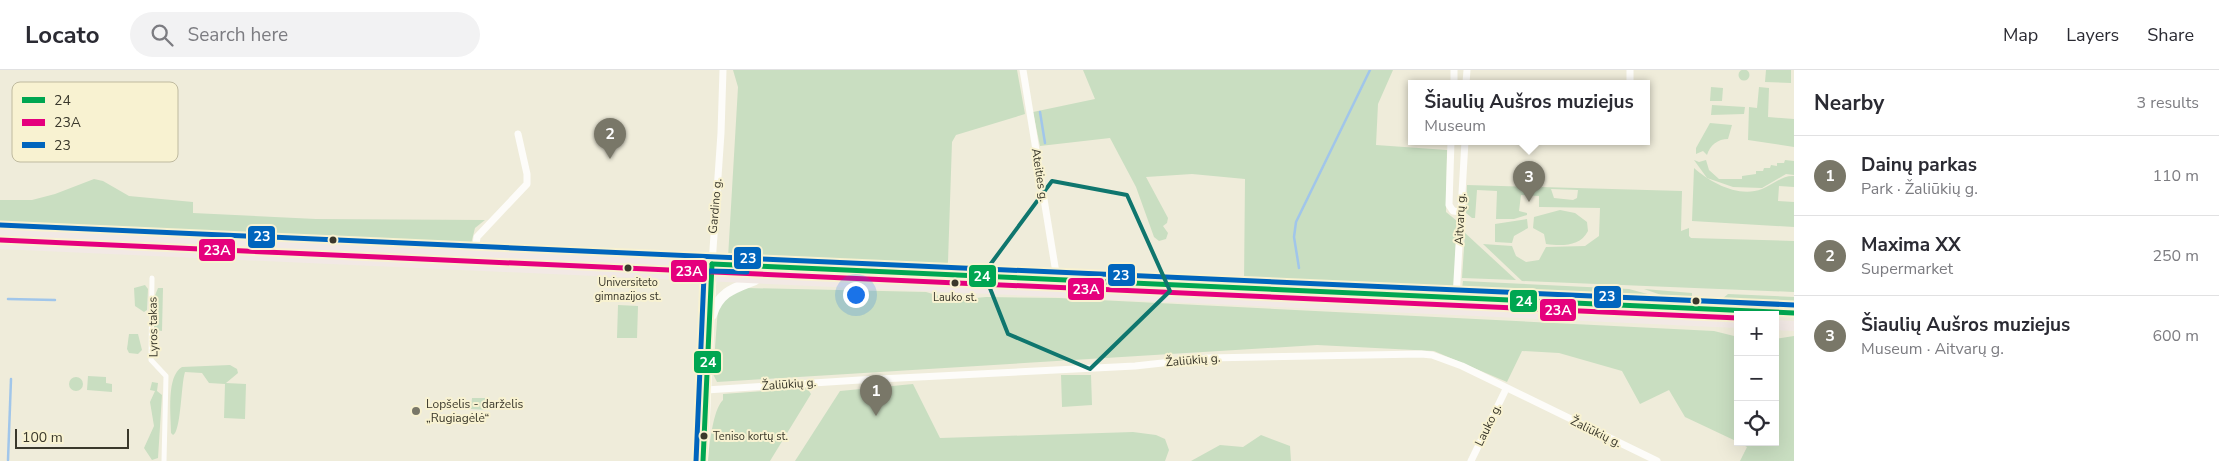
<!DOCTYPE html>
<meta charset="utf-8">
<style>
body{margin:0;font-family:"Nunito Sans",sans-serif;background:#f2f2f3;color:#2b2b33}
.controls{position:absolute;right:15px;bottom:15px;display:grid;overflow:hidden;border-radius:0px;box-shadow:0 5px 20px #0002}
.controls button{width:45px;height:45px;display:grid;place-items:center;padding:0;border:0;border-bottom:1px solid #e1e1e2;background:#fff;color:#2b2b33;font:25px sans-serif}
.scale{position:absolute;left:15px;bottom:12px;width:114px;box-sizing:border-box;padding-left:5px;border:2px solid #3a382b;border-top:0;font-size:14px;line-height:18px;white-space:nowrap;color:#3a382b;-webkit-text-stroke:4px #f8f2d1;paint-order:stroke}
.you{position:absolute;left:855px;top:224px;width:18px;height:18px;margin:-12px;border:4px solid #fff;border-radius:50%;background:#1a73e8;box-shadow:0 0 0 8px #1a73e833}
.badge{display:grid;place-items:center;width:32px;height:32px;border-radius:50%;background:#797768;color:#fff;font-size:16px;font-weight:700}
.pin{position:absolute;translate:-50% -41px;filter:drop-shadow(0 1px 2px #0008)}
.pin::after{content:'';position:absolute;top:26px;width:18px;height:15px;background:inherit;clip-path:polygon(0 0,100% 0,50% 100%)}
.popup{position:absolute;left:1408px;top:10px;width:242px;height:65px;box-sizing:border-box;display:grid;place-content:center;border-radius:0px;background:#fff;filter:drop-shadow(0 1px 4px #0005);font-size:16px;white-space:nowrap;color:#7c7c81}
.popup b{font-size:19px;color:#2b2b33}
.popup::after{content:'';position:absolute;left:50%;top:100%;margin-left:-10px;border:10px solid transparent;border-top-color:#fff}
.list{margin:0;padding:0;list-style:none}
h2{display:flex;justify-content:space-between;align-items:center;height:65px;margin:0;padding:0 20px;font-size:21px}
h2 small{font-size:16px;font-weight:400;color:#7c7c81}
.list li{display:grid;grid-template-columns:32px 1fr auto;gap:15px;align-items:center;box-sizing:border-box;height:80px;padding:0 20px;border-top:1px solid #e1e1e2}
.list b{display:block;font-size:19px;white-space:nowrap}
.list p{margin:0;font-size:16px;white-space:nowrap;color:#7c7c81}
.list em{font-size:16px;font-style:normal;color:#7c7c81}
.icon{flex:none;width:28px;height:28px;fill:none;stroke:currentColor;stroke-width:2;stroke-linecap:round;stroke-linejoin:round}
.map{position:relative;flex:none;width:1794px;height:391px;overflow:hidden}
header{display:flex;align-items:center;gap:30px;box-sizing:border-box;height:70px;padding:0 25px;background:#fff;border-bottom:1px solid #e1e1e2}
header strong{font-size:24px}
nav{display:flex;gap:28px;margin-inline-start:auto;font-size:18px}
.search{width:350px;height:45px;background:#f2f2f3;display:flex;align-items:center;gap:12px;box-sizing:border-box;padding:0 18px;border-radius:28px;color:#7c7c81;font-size:19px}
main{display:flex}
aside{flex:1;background:#fff}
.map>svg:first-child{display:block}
.green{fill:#c9dec1;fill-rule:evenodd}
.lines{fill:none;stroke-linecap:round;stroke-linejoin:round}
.stream{stroke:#a1c6ea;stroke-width:2.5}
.pedestrian{stroke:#fdfcf9;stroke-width:5}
.minor{stroke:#fdfcf9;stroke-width:7}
.secondary{stroke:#fdfcf9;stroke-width:10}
.primary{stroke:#f2e9e5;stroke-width:10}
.bus-1-casing{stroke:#f8f2d1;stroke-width:9}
.bus-2-casing{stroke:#f8f2d1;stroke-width:9}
.bus-3-casing{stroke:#f8f2d1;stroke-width:9}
.bus-1{stroke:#00a651;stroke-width:5}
.bus-2{stroke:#e5007d;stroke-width:5}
.bus-3{stroke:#0065bd;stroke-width:5}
.marked{fill:none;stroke:#0f766e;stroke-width:4;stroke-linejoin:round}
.bus-dot{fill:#3a382b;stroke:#f8f2d1;stroke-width:2}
.poi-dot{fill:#797768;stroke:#f8f2d1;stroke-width:2}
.labels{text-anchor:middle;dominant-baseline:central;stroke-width:4;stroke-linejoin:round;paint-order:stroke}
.bus-label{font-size:11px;fill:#3a382b;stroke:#f8f2d1}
.street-label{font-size:12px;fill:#3a382b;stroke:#f8f2d1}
.poi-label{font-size:12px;fill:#3a382b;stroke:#f8f2d1;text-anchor:start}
.key{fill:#f8f2d1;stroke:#bfba9f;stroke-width:1}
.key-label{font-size:14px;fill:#3a382b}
.line-badge{stroke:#f8f2d1;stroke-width:2}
.badge-label{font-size:14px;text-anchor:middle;font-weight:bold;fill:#fff}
</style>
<header>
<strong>Locato</strong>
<div class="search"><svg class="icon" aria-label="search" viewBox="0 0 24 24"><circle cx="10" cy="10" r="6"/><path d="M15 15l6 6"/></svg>Search here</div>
<nav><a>Map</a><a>Layers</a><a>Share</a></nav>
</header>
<main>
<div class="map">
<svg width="1794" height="391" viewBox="0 0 1794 391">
<rect width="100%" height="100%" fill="#efecda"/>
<g class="green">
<circle cx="1744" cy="5" r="5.5"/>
<path d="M733 0H1017L1025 44 956 65 952 72 948 192 946 199 881 193 863 195 728 188 738 17Z"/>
<path d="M1083 0H1393L1378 34 1376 75 1447 80 1446 142 1457 151 1454 218 1449 223 1244 213 1245 109 1192 104 1146 107 1168 148 1167 153 1163 156 1168 163 1166 169 1159 171 1154 167 1136 117 1110 68 1040 76 1033 42 1095 29Z"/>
<path d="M1766 0H1791V13L1765 12Z"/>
<path d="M1711 17 1723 18 1722 31H1710Z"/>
<path d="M1759 17 1769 18 1768 47 1794 49V77L1748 70 1749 37 1757 38Z"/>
<path d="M1712 35 1745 37 1744 44 1711 45Z"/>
<path d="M1710 53 1732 55 1728 69C1718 69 1710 75 1707 85L1703 81 1696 84V78Z"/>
<path d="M1694 90 1699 92 1706 90 1709 100 1719 109H1742V106L1756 104V101H1763L1764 98H1770L1771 95 1777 96V93H1784L1785 90 1794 91V105L1786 104 1762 118 1733 117 1707 108Z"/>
<path d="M1694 98C1711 113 1739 128 1762 119 1773 115 1782 105 1794 106V117L1779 116 1778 131 1794 132V157L1692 151Z"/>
<path d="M94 109 103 111 129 126 193 132V143L316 149 485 150 475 158 471 174 467 178 268 168 217 162 197 165 0 156V130H32L55 124Z"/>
<path d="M1467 115 1682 121 1681 161 1689 158V166L1691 168 1794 171V222L1522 211 1483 174 1512 176 1516 186 1526 192 1539 190 1546 177 1585 176 1599 166 1600 138 1542 137H1539V126L1521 125 1519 141 1527 143V145L1514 149H1496L1497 121 1477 120 1475 148H1472L1466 143ZM1551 119 1578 120 1577 128 1573 130 1554 128Z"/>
<path d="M1560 140 1575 143 1587 152 1588 161C1580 177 1561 176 1546 174L1544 164 1533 158 1534 147Z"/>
<path d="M1527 149 1528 158 1514 166 1512 173 1495 172V154Z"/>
<path d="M1465 163 1516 210 1462 208Z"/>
<path d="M0 167 460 188 461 189 0 169Z"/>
<path d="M469 188 697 198 698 200 469 190Z"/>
<path d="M725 201 999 212 971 213 724 205Z"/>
<path d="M1463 211 1629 219 1662 228 1653 231 1468 223 1462 218Z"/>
<path d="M1063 214 1334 228 1335 230 1063 218Z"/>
<path d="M145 215 148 219 147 240 144 242 135 236 134 218Z"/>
<path d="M158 218H163L162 261 153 260 154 228Z"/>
<path d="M747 218 926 222 954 230 986 227 1059 228 1714 261 1738 267V372L1685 347 1669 320 1640 334 1622 301 1559 283 1522 281 1507 312 1434 281 1317 275 717 312 713 304 718 238 725 227Z"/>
<path d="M1644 219 1692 223V227L1664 226Z"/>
<path d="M1728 224 1794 227V237L1723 234 1722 229Z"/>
<path d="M1345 228 1560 238 1561 239 1345 231 1343 229Z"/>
<path d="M618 235 638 236 637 268H617Z"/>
<path d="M1572 238 1738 246V249L1570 241Z"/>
<path d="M129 264H138L142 280 138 284 129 283 127 279Z"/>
<path d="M1794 266V391H1740L1747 377 1738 372H1775V269Z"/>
<path d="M230 295 237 299 238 303 226 313 246 314 245 349 224 348 225 314 209 313 202 303 185 302C181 314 181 362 173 365L171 363C171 345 166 306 182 297Z"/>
<path d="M1061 305H1091L1092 335 1062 337Z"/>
<path d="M88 306 106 307V313L112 314V322L87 320Z"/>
<circle cx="76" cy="314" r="7"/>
<path d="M152 312 158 313 157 321 162 325 158 388 152 390 144 378 154 356 150 332 155 321 150 320Z"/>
<path d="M913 314 940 368 1133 362 1156 365 1165 369 1169 380 1165 391H795L840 321Z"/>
<path d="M807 318 811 324 770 391H708C709 377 713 339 723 330V324Z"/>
<path d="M472 328H488V340L471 339Z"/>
<path d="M1261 365 1290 376 1291 391H1191L1220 375 1243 377Z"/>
</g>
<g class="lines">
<g class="stream">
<path d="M1040 42 1045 73"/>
<path d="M1299 198 1294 167 1296 152 1370 0"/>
<path d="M8 229 55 230"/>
<path d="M8 390 11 309"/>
</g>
<path class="pedestrian" d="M152 208 151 290 166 306 164 391"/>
<g class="minor">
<path d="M1023 0 1057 209"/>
<path d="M1454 13V0"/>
<path d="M1466 13 1467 0"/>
<path d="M1630 13V0"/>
<path d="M1451 71 1449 135 1453 141 1461 142"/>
<path d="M475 183 477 167 527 114V104L518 64"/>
<path d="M712 194 721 63 723 0"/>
<path d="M1456 228 1465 71"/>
<path d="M706 320 860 310 1135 296 1208 288 1421 284 1432 285 1462 296 1657 391"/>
<path d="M1471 391 1506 319"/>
</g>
<g class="secondary">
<path d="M712 245C719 222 735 218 755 210"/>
<path d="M703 391 712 194"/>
</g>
<g class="primary">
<path d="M0 162 1794 243"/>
<path d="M0 174 1738 253"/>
<path d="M1775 255 1794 256"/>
</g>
<defs>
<g id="bus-1">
<path d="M712 194 1794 243"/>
<path d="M703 391 712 194"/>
</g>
<path id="bus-2" d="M0 170 1738 248"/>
<g id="bus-3">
<path d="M0 155 1794 235"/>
<path d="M696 391 704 206 710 201 747 202"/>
</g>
</defs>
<use href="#bus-1" class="bus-1-casing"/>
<use href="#bus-2" class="bus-2-casing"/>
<use href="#bus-3" class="bus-3-casing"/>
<use href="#bus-1" class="bus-1"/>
<use href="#bus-2" class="bus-2"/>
<use href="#bus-3" class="bus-3"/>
</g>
<path class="marked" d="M1052 111 1127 125 1170 221 1090 299 1008 264 984 203Z"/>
<g class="bus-dot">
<circle cx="333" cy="170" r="4.5"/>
<circle cx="628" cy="198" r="4.5"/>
<circle cx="955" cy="213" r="4.5"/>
<circle cx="1696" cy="231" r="4.5"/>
<circle cx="704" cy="366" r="4.5"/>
</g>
<circle class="poi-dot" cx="416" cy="341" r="5"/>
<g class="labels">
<g class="bus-label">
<text x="628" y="212">Universiteto<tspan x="628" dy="14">gimnazijos st.</tspan></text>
<text x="955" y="227">Lauko st.</text>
<text x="713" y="366" text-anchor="start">Teniso kortų st.</text>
</g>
<g class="street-label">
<text transform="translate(1040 105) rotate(81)">Ateities g.</text>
<text transform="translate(715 136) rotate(-85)">Gardino g.</text>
<text transform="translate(1460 149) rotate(-87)">Aitvarų g.</text>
<text transform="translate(153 257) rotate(-91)">Lyros takas</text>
<text transform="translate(1193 290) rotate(-5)">Žaliūkių g.</text>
<text transform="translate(789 314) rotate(-4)">Žaliūkių g.</text>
<text transform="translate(1488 355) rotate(-64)">Lauko g.</text>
<text transform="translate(1596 362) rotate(26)">Žaliūkių g.</text>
</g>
<g class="poi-label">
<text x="426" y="334">Lopšelis - darželis<tspan x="426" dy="14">„Rugiagėlė“</tspan></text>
</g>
</g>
<rect x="12" y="12" width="166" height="80" rx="8" class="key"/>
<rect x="22" y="27" width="23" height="6" fill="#00a651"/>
<rect x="22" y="49" width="23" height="7" fill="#e5007d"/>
<rect x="22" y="72" width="23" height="6" fill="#0065bd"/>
<g class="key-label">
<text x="54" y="35">24</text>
<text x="54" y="57">23A</text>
<text x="54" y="80">23</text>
</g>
<g class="line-badge">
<rect x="247" y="155" width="29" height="24" rx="5" fill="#0065bd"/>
<rect x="198" y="168" width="38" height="24" rx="5" fill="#e5007d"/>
<rect x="733" y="176" width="29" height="24" rx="5" fill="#0065bd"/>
<rect x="670" y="189" width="38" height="24" rx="5" fill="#e5007d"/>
<rect x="1107" y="193" width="29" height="24" rx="5" fill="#0065bd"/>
<rect x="968" y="194" width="29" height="24" rx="5" fill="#00a651"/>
<rect x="1067" y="207" width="38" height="24" rx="5" fill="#e5007d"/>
<rect x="1593" y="215" width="29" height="24" rx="5" fill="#0065bd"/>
<rect x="1509" y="219" width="29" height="24" rx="5" fill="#00a651"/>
<rect x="1539" y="228" width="38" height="24" rx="5" fill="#e5007d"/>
<rect x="693" y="280" width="29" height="24" rx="5" fill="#00a651"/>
</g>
<g class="badge-label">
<text x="262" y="171">23</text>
<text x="217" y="185">23A</text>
<text x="748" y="193">23</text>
<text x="689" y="206">23A</text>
<text x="1121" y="210">23</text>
<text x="982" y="211">24</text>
<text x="1086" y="224">23A</text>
<text x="1607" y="231">23</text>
<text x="1524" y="236">24</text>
<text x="1558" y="245">23A</text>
<text x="708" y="297">24</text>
</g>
</svg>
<div class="controls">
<button>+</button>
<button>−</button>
<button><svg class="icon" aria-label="locate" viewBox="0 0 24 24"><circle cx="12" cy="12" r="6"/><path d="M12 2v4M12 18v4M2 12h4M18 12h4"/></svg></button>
</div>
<div class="scale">100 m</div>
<div class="you"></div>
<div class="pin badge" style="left:876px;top:346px">1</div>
<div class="pin badge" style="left:610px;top:89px">2</div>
<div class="pin badge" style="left:1529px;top:132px">3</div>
<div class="popup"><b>Šiaulių Aušros muziejus</b>Museum</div>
</div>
<aside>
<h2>Nearby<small>3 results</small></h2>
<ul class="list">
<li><span class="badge">1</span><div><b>Dainų parkas</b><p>Park · Žaliūkių g.</p></div><em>110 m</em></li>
<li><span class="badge">2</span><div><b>Maxima XX</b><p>Supermarket</p></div><em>250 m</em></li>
<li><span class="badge">3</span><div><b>Šiaulių Aušros muziejus</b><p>Museum · Aitvarų g.</p></div><em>600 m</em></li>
</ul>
</aside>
</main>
